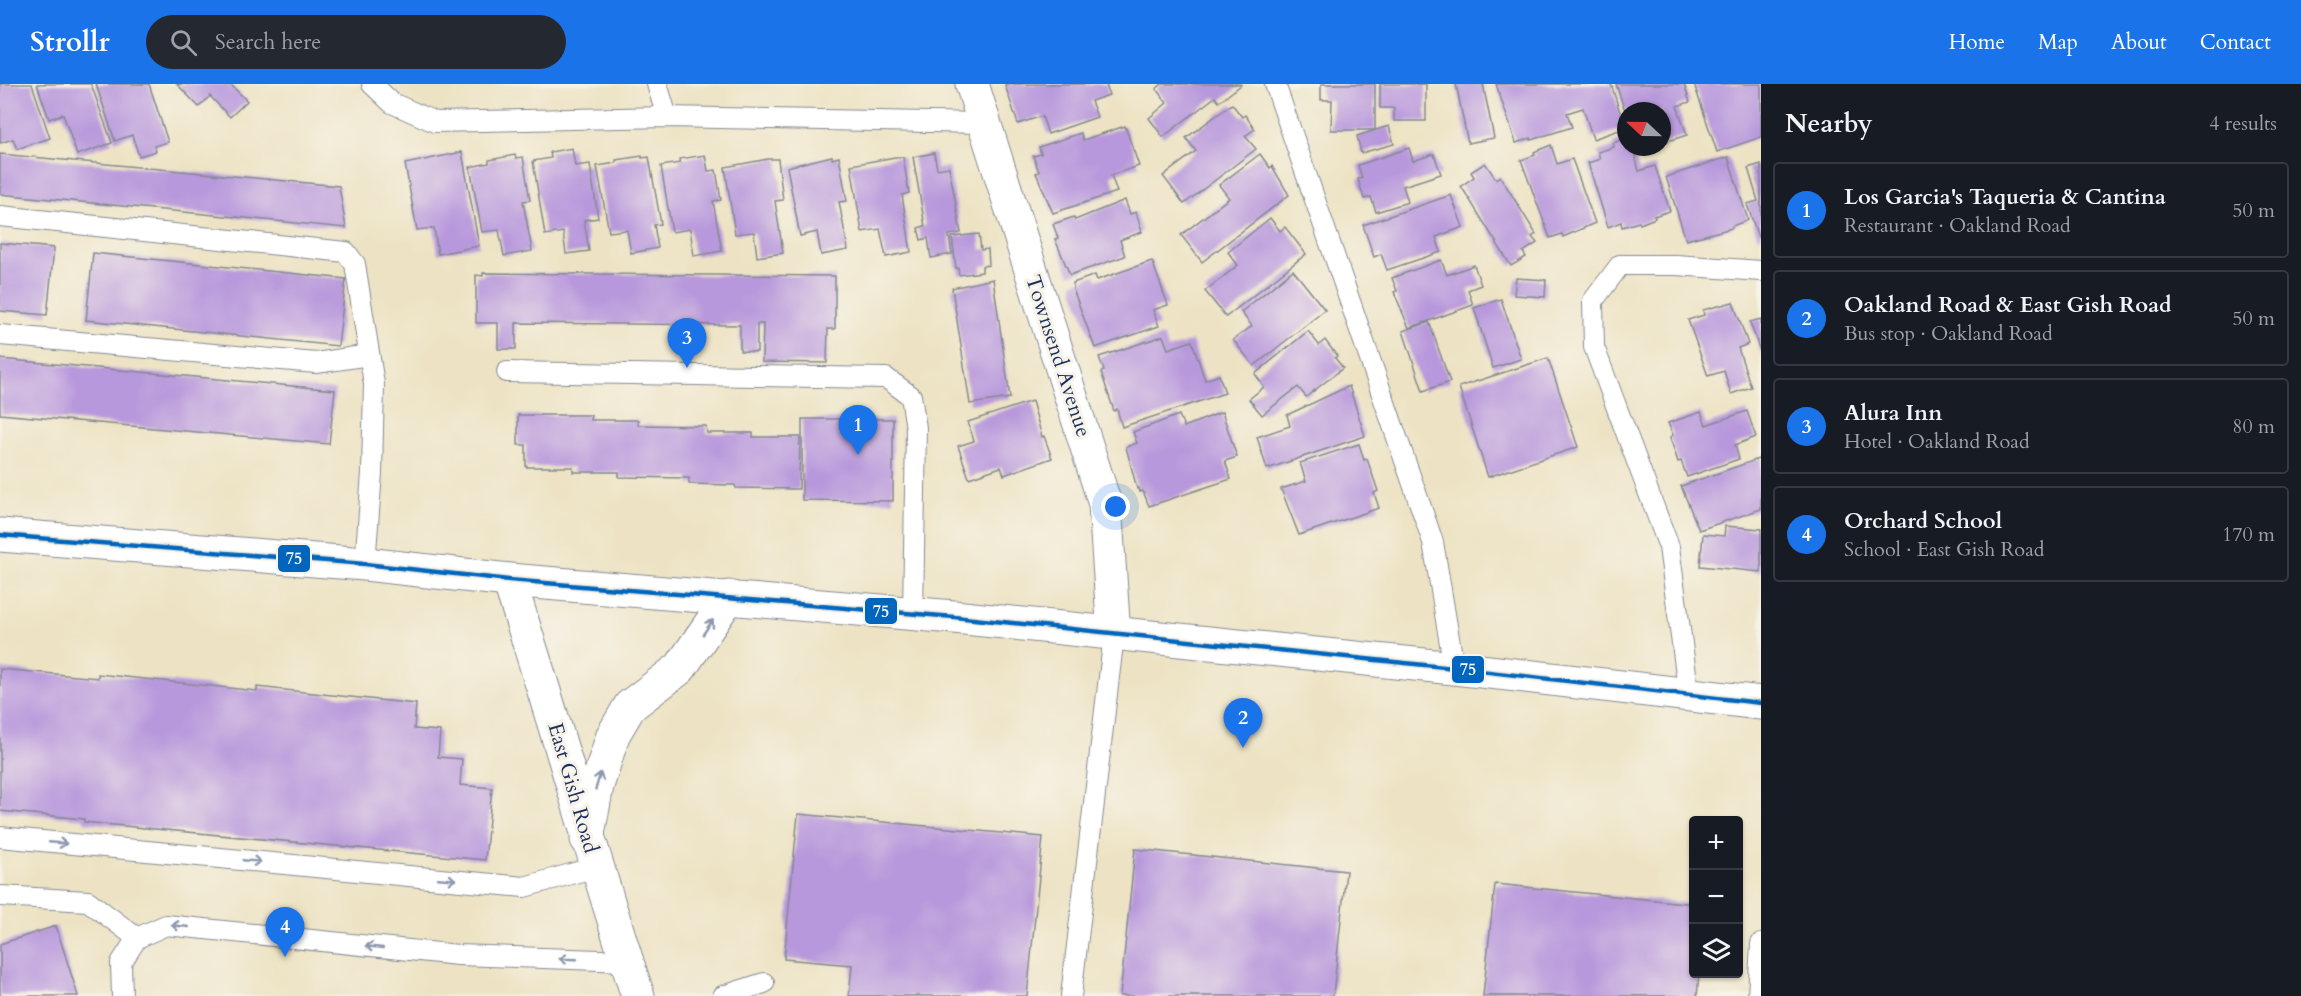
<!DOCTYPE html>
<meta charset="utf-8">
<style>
body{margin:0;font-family:Cardo,serif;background:#242831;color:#f1f3f6}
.controls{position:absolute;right:18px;bottom:18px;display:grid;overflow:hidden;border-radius:6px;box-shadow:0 2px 4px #0004}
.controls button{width:54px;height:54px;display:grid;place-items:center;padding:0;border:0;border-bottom:2px solid #363941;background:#171b24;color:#f1f3f6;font:30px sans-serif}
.compass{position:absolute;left:1617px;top:18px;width:54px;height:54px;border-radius:50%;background:#171b24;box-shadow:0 2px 4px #0004;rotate:292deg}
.you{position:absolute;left:1116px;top:423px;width:21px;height:21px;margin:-15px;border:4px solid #fff;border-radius:50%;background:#1a73e8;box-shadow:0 0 0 9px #1a73e833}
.badge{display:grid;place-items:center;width:39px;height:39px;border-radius:50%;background:#1a73e8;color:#fff;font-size:20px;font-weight:700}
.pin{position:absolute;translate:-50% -50px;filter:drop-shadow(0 2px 3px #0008)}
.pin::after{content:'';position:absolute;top:32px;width:21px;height:18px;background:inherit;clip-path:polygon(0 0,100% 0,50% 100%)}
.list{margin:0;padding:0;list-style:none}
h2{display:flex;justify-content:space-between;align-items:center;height:78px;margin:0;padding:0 24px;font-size:26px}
h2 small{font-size:20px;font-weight:400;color:#9ea1a6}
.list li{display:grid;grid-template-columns:39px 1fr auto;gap:18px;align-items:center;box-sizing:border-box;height:96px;margin:0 12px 12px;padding:0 12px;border:2px solid #363941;border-radius:6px}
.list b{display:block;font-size:22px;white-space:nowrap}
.list p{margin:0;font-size:20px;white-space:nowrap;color:#9ea1a6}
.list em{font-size:20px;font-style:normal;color:#9ea1a6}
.icon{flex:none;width:33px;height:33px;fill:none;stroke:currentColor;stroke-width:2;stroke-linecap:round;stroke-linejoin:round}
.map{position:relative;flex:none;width:1761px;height:912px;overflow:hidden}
header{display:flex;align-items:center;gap:36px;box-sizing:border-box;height:84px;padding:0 30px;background:#1a73e8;color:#fff}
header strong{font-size:28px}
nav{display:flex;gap:33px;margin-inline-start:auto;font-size:21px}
.search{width:420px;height:54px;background:#242831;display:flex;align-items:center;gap:15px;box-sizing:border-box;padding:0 21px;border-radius:33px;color:#9ea1a6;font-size:22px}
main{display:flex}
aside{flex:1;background:#171b24}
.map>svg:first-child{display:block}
.building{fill:#b898dc}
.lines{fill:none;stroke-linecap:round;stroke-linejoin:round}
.lane-casing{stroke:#848991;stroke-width:22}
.street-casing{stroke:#848991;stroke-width:35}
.secondary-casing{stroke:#848991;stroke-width:35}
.primary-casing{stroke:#848991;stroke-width:35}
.lane{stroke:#fff;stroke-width:20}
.street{stroke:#fff;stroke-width:33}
.secondary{stroke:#fff;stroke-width:33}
.primary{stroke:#fff;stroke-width:33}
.bus-1-casing{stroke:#f7f3e8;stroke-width:9}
.bus-1{stroke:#0065bd;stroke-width:4.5}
.oneway{stroke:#8d97ae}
.labels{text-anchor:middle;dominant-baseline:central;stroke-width:6;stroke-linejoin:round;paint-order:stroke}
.street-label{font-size:21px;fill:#1b2f5e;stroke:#f7f3e8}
.line-badge{stroke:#f7f3e8;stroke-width:2}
.badge-label{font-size:16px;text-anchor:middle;font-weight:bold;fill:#fff}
</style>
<header>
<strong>Strollr</strong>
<div class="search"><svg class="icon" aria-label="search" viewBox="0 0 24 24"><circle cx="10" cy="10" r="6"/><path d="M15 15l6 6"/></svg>Search here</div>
<nav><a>Home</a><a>Map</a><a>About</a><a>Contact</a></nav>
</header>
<main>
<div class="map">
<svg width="1761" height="912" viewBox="0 0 1761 912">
<rect width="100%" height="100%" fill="#f7f3e8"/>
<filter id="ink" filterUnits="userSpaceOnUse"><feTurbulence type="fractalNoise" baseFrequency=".0167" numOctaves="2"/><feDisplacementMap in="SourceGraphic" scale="12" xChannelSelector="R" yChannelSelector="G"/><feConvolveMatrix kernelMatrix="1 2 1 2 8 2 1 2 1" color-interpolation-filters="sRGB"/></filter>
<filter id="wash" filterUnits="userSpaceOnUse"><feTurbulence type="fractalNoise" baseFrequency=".008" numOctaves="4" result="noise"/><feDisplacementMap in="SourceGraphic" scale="24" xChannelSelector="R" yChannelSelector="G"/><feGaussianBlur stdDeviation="1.35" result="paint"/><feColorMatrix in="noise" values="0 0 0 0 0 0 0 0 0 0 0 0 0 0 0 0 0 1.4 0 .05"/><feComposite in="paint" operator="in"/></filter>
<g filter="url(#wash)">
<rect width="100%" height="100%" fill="#ede3c4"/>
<g id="blocks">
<g class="building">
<path d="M0 0H32L50 54 17 65 13 55 0 59Z"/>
<path d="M37 0H91L112 59 77 71 63 30 49 35Z"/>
<path d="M96 0H149L168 58 154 62 156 67 139 72 132 51 115 57Z"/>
<path d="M177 0H230L247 17 230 33 210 12 199 23Z"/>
<path d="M1009 0H1106L1109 11 1091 17 1097 33 1048 50 1042 32 1018 40 1005 1Z"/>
<path d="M1162 0H1240L1241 1 1219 18 1215 13 1163 53 1149 34 1167 19 1156 5Z"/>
<path d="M1321 0H1375V46H1331L1332 16H1321Z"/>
<path d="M1380 0H1426V37H1394V24H1380Z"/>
<path d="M1456 0H1483L1494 54 1468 59Z"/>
<path d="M1496 0H1611L1625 44 1593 55 1583 24 1567 29 1572 43 1531 56V54L1516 59Z"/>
<path d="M1616 0H1684L1690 18 1677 22 1687 51 1662 59V27H1625Z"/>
<path d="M1694 0H1761V53L1717 68Z"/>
<path d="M1232 20 1242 33 1245 31 1255 45 1245 52 1256 65 1184 120 1163 92 1196 67 1186 54Z"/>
<path d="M1125 42 1139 82 1111 91 1117 108 1053 129 1036 89 1039 88 1033 72 1041 70 1039 63 1081 49 1083 56Z"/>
<path d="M1389 42 1394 60 1361 69 1357 52Z"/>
<path d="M1626 54V63H1637L1640 70 1635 71 1639 87 1655 82 1670 127 1654 132 1655 134 1640 140 1639 138 1622 143 1621 138 1608 143 1588 79 1600 75 1598 68 1614 63 1613 59Z"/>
<path d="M1551 61 1557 80 1572 75 1595 139 1563 153 1562 150 1550 154 1521 76 1535 71 1534 68Z"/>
<path d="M572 64 575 82 590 80 598 134 584 136 589 167 566 170 563 148 545 151 533 77 551 74 550 68Z"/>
<path d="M1409 64 1413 77 1434 70 1441 90 1403 102 1408 118 1376 128 1371 113 1364 115 1358 95 1362 94 1358 81Z"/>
<path d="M462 68 479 162 438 170 434 144 417 146 405 80Z"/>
<path d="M934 69 937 85 949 83 961 149 949 151 952 170 931 174 928 154 921 156 918 144 925 142 913 73Z"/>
<path d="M0 70 339 102 346 144 0 110Z"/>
<path d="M1260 70 1270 84 1272 82 1289 111 1202 178 1181 151 1229 114 1219 101Z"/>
<path d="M515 71 516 74 523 73 530 116 523 117 532 167 504 172 499 146 482 148 470 83 489 79V76Z"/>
<path d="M705 71 708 87 716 86 721 116 713 117 722 167 694 172 690 145 672 148 661 82 680 79 679 75Z"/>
<path d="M642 72V74L649 73 661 140 654 141 658 164 631 169 627 146 609 148 597 82 616 79V76Z"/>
<path d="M832 72V75L839 73 847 117 839 118 848 166 821 171 817 148 800 152 787 83Z"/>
<path d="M895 73H903L909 109 902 111 911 168 886 173 880 145 862 148 851 81Z"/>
<path d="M1728 73 1748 136 1732 142V144L1686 156 1666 93Z"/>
<path d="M768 75H778L783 116 775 117 783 169 757 173 754 148 735 150 725 83Z"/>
<path d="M1485 79 1496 95 1500 92 1536 150 1532 153 1537 159 1523 168 1526 173 1511 182 1461 102 1474 93 1471 88Z"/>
<path d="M1761 80V152L1758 153 1747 120 1758 117 1748 84Z"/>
<path d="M1451 111 1463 143 1436 153 1441 168 1387 186 1381 170 1374 173 1363 141Z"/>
<path d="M1125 116 1130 130 1136 128 1142 148 1120 156 1125 172 1070 191 1055 155 1058 154 1053 140 1074 133 1075 136Z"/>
<path d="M1270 134 1280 147 1285 143 1306 170 1226 233 1205 207 1238 181 1228 168Z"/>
<path d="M979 150 981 166 988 165 989 181 982 182V188L959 191 958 184H956L952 153Z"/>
<path d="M0 159 54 164 47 231 0 227Z"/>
<path d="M93 169 346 195 338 262 86 236Z"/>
<path d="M1441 176 1447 191 1474 181 1481 201 1468 206 1473 221 1409 244 1394 208 1397 207 1392 194Z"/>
<path d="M1152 177 1168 221 1153 226 1159 242 1095 264 1073 205V199L1095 191 1097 196Z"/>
<path d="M1293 186 1325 226 1254 282 1233 256 1252 242 1241 228Z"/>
<path d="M483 189 835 192V245H828L827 279 762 278 763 240H757V268L740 267V241L516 239V265H498V239H476V191L483 192Z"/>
<path d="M1516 194 1546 196 1545 213 1514 211Z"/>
<path d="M993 195 1010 314 970 320 952 204Z"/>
<path d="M1501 215 1521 275 1493 284 1474 224Z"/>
<path d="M1733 218 1748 260 1738 264 1751 303 1731 310 1724 287 1708 292 1688 236 1704 231 1703 226Z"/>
<path d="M1761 235V270L1750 238Z"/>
<path d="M1429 238 1450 298 1423 307 1403 247Z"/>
<path d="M1308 247 1319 261 1325 256 1337 272 1335 274 1343 284 1306 313 1298 303 1262 331 1249 315 1264 303 1255 290Z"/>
<path d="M1163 252 1168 265 1192 257 1205 296 1219 291 1225 309 1122 343 1117 325 1114 327 1101 288 1104 287 1099 273Z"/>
<path d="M1548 274 1578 363 1488 393 1459 303Z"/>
<path d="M0 275 335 306 329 360 0 330Z"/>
<path d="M1349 302 1365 352 1267 385 1257 353 1290 342 1287 331Z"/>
<path d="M1032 317 1042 353 1044 352 1052 374 1004 391 1001 383 969 394 958 362 974 357 968 338Z"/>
<path d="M1747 327 1756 353 1735 361 1739 375 1687 393 1681 377 1678 378 1670 353 1673 351 1668 339 1701 328 1706 341Z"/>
<path d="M1222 328 1237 373 1225 377 1231 395 1149 422 1143 407 1140 408 1139 404 1137 405 1126 363 1137 359 1133 348 1179 331 1184 343Z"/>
<path d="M518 331H591L590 336H638V341L706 342 707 349H753V353H800L799 405 736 404 735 401 689 400V394L619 393V388H573V383H526V361H518Z"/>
<path d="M802 335H893V417L802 416Z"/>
<path d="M1359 360 1364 376 1367 375 1378 407 1374 409 1379 424 1299 451 1281 405 1306 397 1300 379Z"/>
<path d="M1761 374V425L1699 446 1681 402Z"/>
<path d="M1725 442 1761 445V488L1700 482 1703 450 1724 452Z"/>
<path d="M0 585 98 594V590L257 607V603L416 620 414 645 440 647 438 673 462 675 460 701 492 704 485 776 134 743 84 738V735L0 727Z"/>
<path d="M798 730 1043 753 1027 912H849L852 881 784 875Z"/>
<path d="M1135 765 1346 787 1333 912H1120Z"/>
<path d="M1495 800 1694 820V890H1699L1697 912H1483Z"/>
<path d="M56 842 78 912H0V860Z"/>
</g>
</g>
</g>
<g filter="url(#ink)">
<use href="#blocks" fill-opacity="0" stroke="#848991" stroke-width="1.5"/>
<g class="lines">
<defs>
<g id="lane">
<path d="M372 0 392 19 435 38 667 33 984 39"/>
<path d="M657 0 667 33"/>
<path d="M1275 0 1433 458 1454 584"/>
<path d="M0 132 346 168 355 180 374 300 372 389 365 480"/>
<path d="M0 251 316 279 369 271"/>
<path d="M507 288 886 294 911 312 916 344 913 530"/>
<path d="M1689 612 1669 463 1594 263 1593 217 1620 181H1676L1761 187"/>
<path d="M0 753 524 803 596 783"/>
<path d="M0 812 88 817 137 854"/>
<path d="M122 912 121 879 137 854 166 841 458 871 627 877"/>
<path d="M723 912 764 899"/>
<path d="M1071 912 1114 551"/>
<path d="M1758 912 1761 860"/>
</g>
<path id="street" d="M972 0 1105 420 1114 551"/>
<path id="secondary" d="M509 496C554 634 593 774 638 912"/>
<g id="primary">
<path d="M0 451 365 480 509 496 954 533 1454 584 1761 619"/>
<path d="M587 755 597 702 613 651 630 622 680 584 729 513"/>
</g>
</defs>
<use href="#lane" class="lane-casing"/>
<use href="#street" class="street-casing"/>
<use href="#secondary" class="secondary-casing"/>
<use href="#primary" class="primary-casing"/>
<use href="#lane" class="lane"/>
<use href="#street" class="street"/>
<use href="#secondary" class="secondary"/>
<use href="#primary" class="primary"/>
<defs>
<path id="bus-1" d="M0 451 365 480 509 496 954 533 1454 584 1761 619"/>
</defs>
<use href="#bus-1" class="bus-1-casing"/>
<use href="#bus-1" class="bus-1"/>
</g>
<defs><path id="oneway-shaft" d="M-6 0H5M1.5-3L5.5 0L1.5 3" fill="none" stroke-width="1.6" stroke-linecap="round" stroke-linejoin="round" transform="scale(1.5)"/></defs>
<g class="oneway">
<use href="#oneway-shaft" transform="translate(708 543) rotate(-56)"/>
<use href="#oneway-shaft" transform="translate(598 697) rotate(-74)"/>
<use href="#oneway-shaft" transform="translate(58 759) rotate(5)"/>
<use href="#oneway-shaft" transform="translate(252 777) rotate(5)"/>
<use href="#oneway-shaft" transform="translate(447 795) rotate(5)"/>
<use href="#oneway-shaft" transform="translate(180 842) rotate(-174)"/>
<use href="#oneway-shaft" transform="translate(374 863) rotate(-174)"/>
<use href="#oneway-shaft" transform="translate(568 875) rotate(-178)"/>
</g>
</g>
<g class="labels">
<g class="street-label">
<text transform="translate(1058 272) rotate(72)">Townsend Avenue</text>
<text transform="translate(573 704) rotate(74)">East Gish Road</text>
</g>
</g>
<g class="line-badge">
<rect x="277" y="460" width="34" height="29" rx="6" fill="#0065bd"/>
<rect x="864" y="513" width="34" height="28" rx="6" fill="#0065bd"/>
<rect x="1451" y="571" width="34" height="29" rx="6" fill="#0065bd"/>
</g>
<g class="badge-label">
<text x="294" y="480">75</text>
<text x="881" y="533">75</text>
<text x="1468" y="591">75</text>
</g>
</svg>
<div class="controls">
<button>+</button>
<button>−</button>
<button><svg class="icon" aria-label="layers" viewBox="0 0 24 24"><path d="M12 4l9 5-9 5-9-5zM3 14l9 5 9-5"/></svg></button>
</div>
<svg class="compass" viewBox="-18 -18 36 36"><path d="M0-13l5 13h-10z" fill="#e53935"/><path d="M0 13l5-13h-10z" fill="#9ea1a6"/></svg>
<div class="you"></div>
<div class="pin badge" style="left:858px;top:371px">1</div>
<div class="pin badge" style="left:1243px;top:664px">2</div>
<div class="pin badge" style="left:687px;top:284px">3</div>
<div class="pin badge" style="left:285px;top:873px">4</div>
</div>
<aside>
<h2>Nearby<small>4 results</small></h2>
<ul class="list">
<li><span class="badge">1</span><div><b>Los Garcia's Taqueria &amp; Cantina</b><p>Restaurant · Oakland Road</p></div><em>50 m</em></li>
<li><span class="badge">2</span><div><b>Oakland Road &amp; East Gish Road</b><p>Bus stop · Oakland Road</p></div><em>50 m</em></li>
<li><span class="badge">3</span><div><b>Alura Inn</b><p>Hotel · Oakland Road</p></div><em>80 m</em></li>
<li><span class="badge">4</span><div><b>Orchard School</b><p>School · East Gish Road</p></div><em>170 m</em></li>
</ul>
</aside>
</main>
